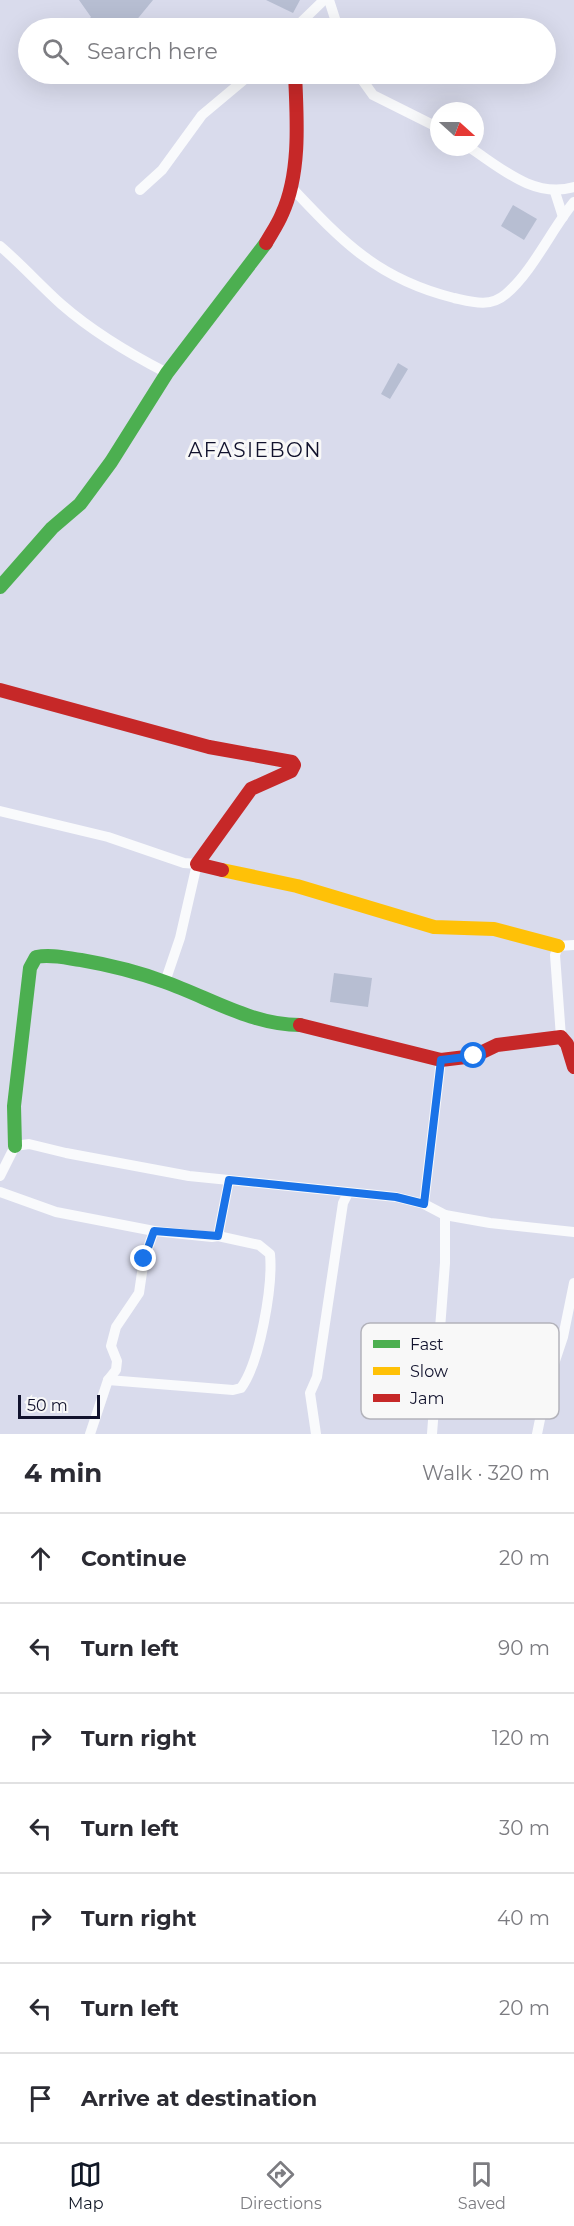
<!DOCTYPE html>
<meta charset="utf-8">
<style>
body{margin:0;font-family:Montserrat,sans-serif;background:#f7f7f7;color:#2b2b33}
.compass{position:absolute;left:430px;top:102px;width:54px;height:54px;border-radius:50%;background:#fff;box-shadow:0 6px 24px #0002;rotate:111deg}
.scale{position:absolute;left:18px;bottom:15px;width:82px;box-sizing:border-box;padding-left:6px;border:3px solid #11122d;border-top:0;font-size:16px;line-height:21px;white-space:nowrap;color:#11122d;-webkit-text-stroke:4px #f8f8f8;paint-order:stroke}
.stop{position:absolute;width:18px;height:18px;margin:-14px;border:4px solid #1a73e8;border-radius:50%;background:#fff}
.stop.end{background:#1a73e8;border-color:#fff;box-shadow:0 2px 6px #0008}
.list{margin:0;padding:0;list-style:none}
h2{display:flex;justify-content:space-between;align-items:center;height:78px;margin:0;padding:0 24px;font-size:26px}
h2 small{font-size:20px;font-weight:400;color:#7c7c81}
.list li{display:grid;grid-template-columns:39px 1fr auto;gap:18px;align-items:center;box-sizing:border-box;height:90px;padding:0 24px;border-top:2px solid #e1e1e2}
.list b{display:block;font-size:22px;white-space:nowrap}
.list em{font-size:20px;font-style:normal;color:#7c7c81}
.icon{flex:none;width:33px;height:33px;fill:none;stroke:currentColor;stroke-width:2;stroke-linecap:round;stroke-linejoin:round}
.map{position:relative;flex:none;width:574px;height:1434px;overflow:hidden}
.search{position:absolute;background:#fff;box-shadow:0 6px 24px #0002;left:18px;right:18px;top:18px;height:66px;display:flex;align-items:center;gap:15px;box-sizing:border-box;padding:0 21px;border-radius:33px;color:#7c7c81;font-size:22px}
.sheet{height:708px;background:#fff}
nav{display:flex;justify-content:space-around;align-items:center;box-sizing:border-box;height:84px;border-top:2px solid #e1e1e2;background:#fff;font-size:16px;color:#7c7c81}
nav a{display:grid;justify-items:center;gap:3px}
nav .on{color:#111827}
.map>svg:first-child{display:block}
.building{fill:#b7bed2}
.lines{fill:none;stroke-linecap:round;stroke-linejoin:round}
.street{stroke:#f9fafc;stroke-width:10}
.fast{stroke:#4caf50;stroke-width:14}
.slow{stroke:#ffc107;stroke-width:14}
.jam{stroke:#c62828;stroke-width:14}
.route{stroke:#1a73e8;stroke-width:8}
.labels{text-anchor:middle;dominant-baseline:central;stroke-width:6;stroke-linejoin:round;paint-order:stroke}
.quarter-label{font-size:20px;letter-spacing:1.5px;fill:#11122d;stroke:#f8f8f8}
.key{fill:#f8f8f8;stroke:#b3b3bb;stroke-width:1.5}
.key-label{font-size:16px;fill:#11122d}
</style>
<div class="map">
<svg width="574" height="1434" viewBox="0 0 574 1434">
<rect width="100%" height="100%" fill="#d9dbec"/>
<g class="building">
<path d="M79 0H153L130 28H81L91 17Z"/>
<path d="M266 0H300L293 13Z"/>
<path d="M513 205 537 219 524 240 501 226Z"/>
<path d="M398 363 408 369 390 399 381 394Z"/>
<path d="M334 973 372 978 368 1007 330 1002Z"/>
</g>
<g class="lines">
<g class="street">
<path d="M329 0 338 28"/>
<path d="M295 28 324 0"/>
<path d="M358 74 373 95 439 128"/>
<path d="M469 147C501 168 534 199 574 187"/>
<path d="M290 186C342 241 377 279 454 298 472 302 490 308 506 294 533 271 551 230 574 202"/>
<path d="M140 190 162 170 202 115 251 74"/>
<path d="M555 192 563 217"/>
<path d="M0 246C21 264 40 285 61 304 93 332 130 354 167 373"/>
<path d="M0 811 108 837 184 863 197 864 180 938 165 982"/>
<path d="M561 1037 555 955 558 946 574 945"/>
<path d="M0 1176 15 1146 29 1144 66 1153 189 1176 396 1197 424 1204 445 1215 490 1223 574 1232"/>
<path d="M0 1192 56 1212 154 1231 212 1237 218 1236 229 1180"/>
<path d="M424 1204 441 1060"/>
<path d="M108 1380 233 1390 241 1388C260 1362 273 1286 270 1254L259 1245 218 1236"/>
<path d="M90 1434 108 1380 116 1370 117 1361 111 1346 116 1327 139 1293 144 1259 154 1231"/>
<path d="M316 1434 310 1393 317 1377 343 1203 348 1193"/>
<path d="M432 1434 445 1263V1215"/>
<path d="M537 1434 547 1385 563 1337 574 1283"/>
</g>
<g class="fast">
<path d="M0 587 52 528 80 504 111 462 167 373 266 243"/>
<path d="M15 1146 14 1106 30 968 36 957C51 954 66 958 81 960 110 965 138 972 165 982 210 998 252 1025 300 1025"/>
</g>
<path class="slow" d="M222 870 297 886 434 927 494 929 558 946"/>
<g class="jam">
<path d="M266 243C271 234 278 224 282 214 301 173 297 118 295 74"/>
<path d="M0 690 209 747 292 762 294 765 291 771 251 789 197 864 222 870"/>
<path d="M300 1025 441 1060 474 1056 497 1045 561 1037 567 1044 574 1067"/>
</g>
</g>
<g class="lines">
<path class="route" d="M144 1259 154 1231 218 1236 229 1180 396 1197 424 1204 441 1060 474 1056"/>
</g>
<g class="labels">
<g class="quarter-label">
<text x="255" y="450">AFASIEBON</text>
</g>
</g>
<rect x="361" y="1323" width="198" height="96" rx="9" class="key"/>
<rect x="373" y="1340" width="27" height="8" fill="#4caf50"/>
<rect x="373" y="1367" width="27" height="8" fill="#ffc107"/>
<rect x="373" y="1394" width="27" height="8" fill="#c62828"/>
<g class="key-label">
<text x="410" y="1350">Fast</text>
<text x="410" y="1377">Slow</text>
<text x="410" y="1404">Jam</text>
</g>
</svg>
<svg class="compass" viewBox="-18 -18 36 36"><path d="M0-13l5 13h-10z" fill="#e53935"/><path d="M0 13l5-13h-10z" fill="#7c7c81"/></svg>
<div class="scale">50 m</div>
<div class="stop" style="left:474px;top:1056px"></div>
<div class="stop end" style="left:144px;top:1259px"></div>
<div class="search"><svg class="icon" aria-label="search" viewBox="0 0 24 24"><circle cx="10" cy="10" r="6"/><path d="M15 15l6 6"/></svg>Search here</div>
</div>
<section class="sheet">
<h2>4 min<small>Walk · 320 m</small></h2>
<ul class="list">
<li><svg class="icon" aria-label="ahead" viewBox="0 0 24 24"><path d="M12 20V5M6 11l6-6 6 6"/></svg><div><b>Continue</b></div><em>20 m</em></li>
<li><svg class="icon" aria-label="left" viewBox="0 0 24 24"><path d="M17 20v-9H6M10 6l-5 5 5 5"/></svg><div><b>Turn left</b></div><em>90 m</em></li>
<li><svg class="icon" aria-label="right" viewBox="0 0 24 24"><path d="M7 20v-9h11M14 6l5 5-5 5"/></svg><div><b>Turn right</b></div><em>120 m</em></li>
<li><svg class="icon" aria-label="left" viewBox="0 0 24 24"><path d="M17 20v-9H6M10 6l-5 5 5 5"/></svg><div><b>Turn left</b></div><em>30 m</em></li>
<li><svg class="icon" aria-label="right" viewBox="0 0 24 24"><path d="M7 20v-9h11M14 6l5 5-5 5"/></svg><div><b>Turn right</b></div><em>40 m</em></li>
<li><svg class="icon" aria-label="left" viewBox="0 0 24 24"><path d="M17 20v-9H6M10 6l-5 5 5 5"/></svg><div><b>Turn left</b></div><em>20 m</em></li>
<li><svg class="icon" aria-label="arrive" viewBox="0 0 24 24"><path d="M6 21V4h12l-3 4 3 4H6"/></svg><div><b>Arrive at destination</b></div></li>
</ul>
</section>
<nav>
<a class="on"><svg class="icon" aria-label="map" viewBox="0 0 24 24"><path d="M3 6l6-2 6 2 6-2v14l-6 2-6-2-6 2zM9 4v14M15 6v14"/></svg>Map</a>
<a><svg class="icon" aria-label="directions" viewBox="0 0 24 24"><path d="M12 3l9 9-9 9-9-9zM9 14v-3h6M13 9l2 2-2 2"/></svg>Directions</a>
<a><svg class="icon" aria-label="saved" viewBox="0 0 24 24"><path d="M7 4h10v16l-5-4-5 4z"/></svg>Saved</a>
</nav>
